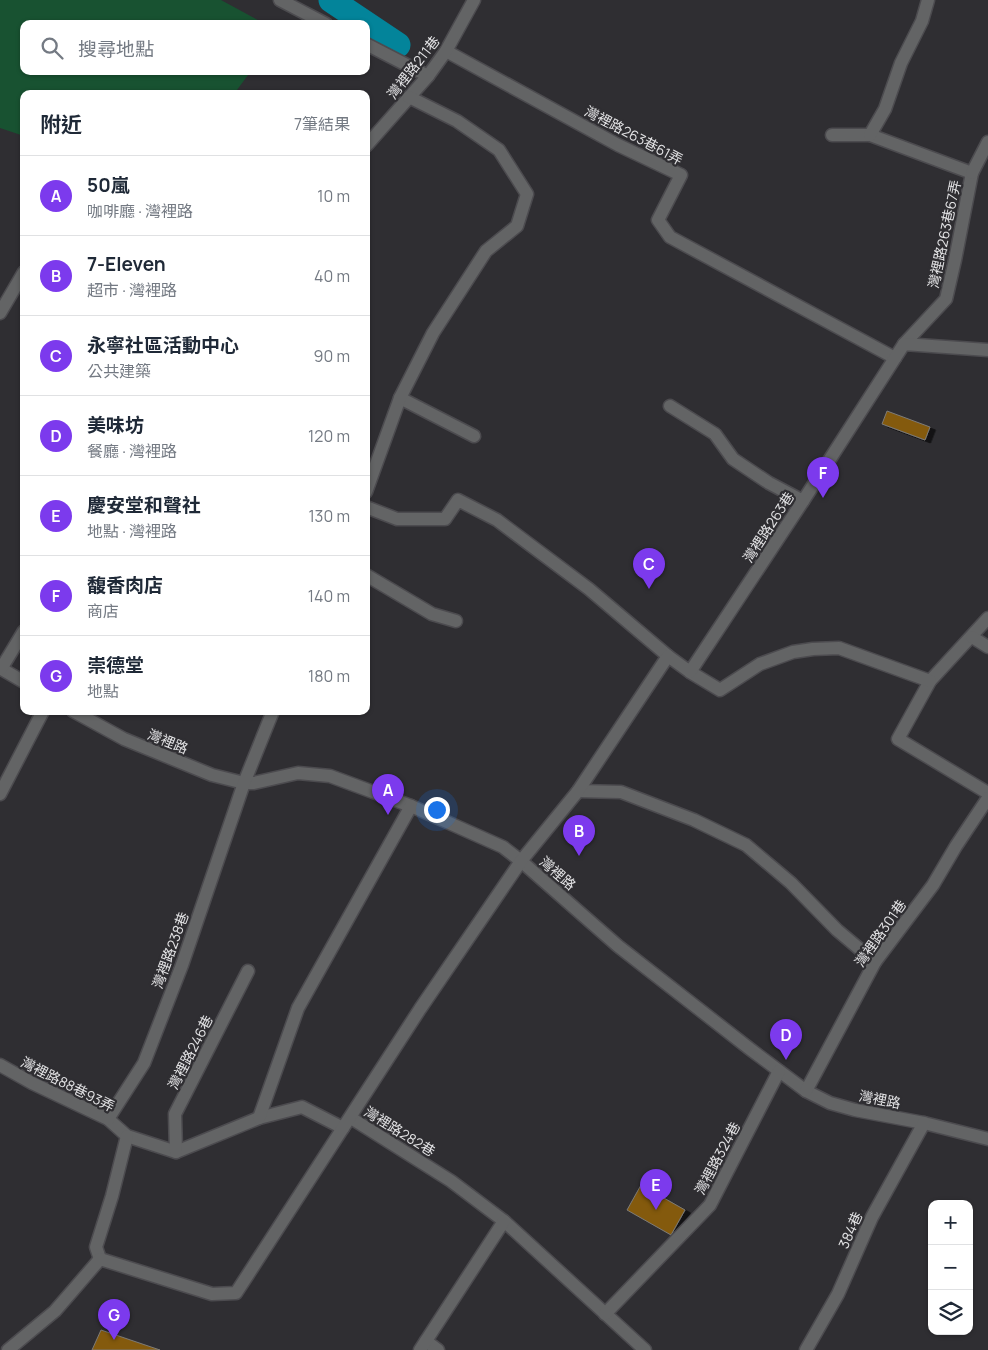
<!DOCTYPE html>
<html lang="zh-TW">
<meta charset="utf-8">
<style>
body{margin:0;font-family:Manrope,"Noto Sans TC",sans-serif;background:#f2f2f3;color:#1f2937}
.controls{position:absolute;right:15px;bottom:15px;display:grid;overflow:hidden;border-radius:10px;box-shadow:0 1px 4px #0004}
.controls button{width:45px;height:45px;display:grid;place-items:center;padding:0;border:0;border-bottom:1px solid #e0e1e3;background:#fff;color:#1f2937;font:25px sans-serif}
.you{position:absolute;left:436px;top:809px;width:18px;height:18px;margin:-12px;border:4px solid #fff;border-radius:50%;background:#1a73e8;box-shadow:0 0 0 8px #1a73e833}
.badge{display:grid;place-items:center;width:32px;height:32px;border-radius:50%;background:#7c3aed;color:#fff;font-size:16px;font-weight:700}
.pin{position:absolute;translate:-50% -41px;filter:drop-shadow(0 1px 2px #0008)}
.pin::after{content:'';position:absolute;top:26px;width:18px;height:15px;background:inherit;clip-path:polygon(0 0,100% 0,50% 100%)}
.list{margin:0;padding:0;list-style:none}
h2{display:flex;justify-content:space-between;align-items:center;height:65px;margin:0;padding:0 20px;font-size:21px}
h2 small{font-size:16px;font-weight:400;color:#747a83}
.list li{display:grid;grid-template-columns:32px 1fr auto;gap:15px;align-items:center;box-sizing:border-box;height:80px;padding:0 20px;border-top:1px solid #e0e1e3}
.list b{display:block;font-size:19px;white-space:nowrap}
.list p{margin:0;font-size:16px;white-space:nowrap;color:#747a83}
.list em{font-size:16px;font-style:normal;color:#747a83}
.icon{flex:none;width:28px;height:28px;fill:none;stroke:currentColor;stroke-width:2;stroke-linecap:round;stroke-linejoin:round}
.map{position:relative;flex:none;width:988px;height:1350px;overflow:hidden}
.search{position:absolute;background:#fff;box-shadow:0 1px 4px #0004;left:20px;top:20px;width:350px;height:55px;display:flex;align-items:center;gap:12px;box-sizing:border-box;padding:0 18px;border-radius:10px;color:#747a83;font-size:19px}
.panel{position:absolute;background:#fff;box-shadow:0 1px 4px #0004;left:20px;top:90px;width:350px;height:625px;border-radius:10px}
.map>svg:first-child{display:block}
.green{fill:#185231}
.lines{fill:none;stroke-linecap:round;stroke-linejoin:round}
.canal{stroke:#03849a;stroke-width:25}
.building{fill:#845a10;stroke:#7d7b77;filter:url(#shadow)}
.minor-casing{stroke:#4c4b4f;stroke-width:15}
.minor{stroke:#636465;stroke-width:12}
.labels{text-anchor:middle;dominant-baseline:central;stroke-width:4.5;stroke-linejoin:round;paint-order:stroke}
.street-label{font-size:14px;fill:#e3e3e5;stroke:#2f2e32}
</style>
<div class="map">
<svg width="988" height="1350" viewBox="0 0 988 1350">
<defs>
<filter id="shadow"><feDropShadow dx="5.5" dy="3" stdDeviation="0" flood-color="#0009"/></filter>
</defs>
<rect width="100%" height="100%" fill="#2f2e32"/>
<path class="green" d="M0 0H221L265 24H24V71H251L234 94H24V136L0 128Z"/>
<g class="lines">
<path class="canal" d="M331 0 398 45"/>
</g>
<g class="building">
<path d="M887 411 930 427 925 440 882 424Z"/>
<path d="M641 1185 685 1210 671 1235 627 1210Z"/>
<path d="M101 1330 160 1350H92Z"/>
</g>
<g class="lines">
<defs>
<g id="minor">
<path d="M280 0 326 24"/>
<path d="M366 44 428 76"/>
<path d="M446 51 618 145 681 175 658 220 670 237 895 358"/>
<path d="M832 135H870L972 173 955 260 946 299 904 344"/>
<path d="M870 135 885 109 901 63 922 21 928 0"/>
<path d="M366 146 428 76 446 51 474 0"/>
<path d="M972 173 988 142"/>
<path d="M0 313 24 272"/>
<path d="M400 398 474 436"/>
<path d="M670 406 715 434 733 459 769 483 803 501"/>
<path d="M366 492 400 398 433 333 486 251 517 226 527 194 499 150 457 121 409 97"/>
<path d="M366 507 397 519H445L458 500 497 520 589 589 668 656"/>
<path d="M366 575 432 614 456 621"/>
<path d="M988 618 930 681 898 739 988 793"/>
<path d="M972 637 988 647"/>
<path d="M0 668 24 682"/>
<path d="M1 669 24 631"/>
<path d="M690 672 720 690 760 664 793 652 813 649 839 648 930 681"/>
<path d="M73 711 124 739 212 775 244 783H254L298 773 330 776 411 806 503 847 521 861 618 946 750 1049 806 1091 830 1103 855 1110 924 1123 988 1139"/>
<path d="M578 791 621 792 694 820 746 845 791 883 837 930 875 962"/>
<path d="M0 794 43 711"/>
<path d="M0 1065 32 1083 108 1119 127 1136 176 1152 259 1118 302 1107 343 1128"/>
<path d="M806 1091 875 962 933 885 956 846 988 798"/>
<path d="M259 1118 298 1008 411 806"/>
<path d="M351 1118 451 1181 504 1221 645 1350"/>
<path d="M108 1119 144 1063 182 965 244 783 273 711"/>
<path d="M176 1152 175 1114 248 971"/>
<path d="M100 1259 96 1247 112 1196 127 1136"/>
<path d="M605 1314 710 1205 779 1071"/>
<path d="M426 1341 438 1350"/>
<path d="M8 1350 55 1311 100 1259 212 1294 236 1293 420 1009 521 861 578 791 668 656 690 672 803 501 904 344 988 350"/>
<path d="M420 1350 504 1221"/>
<path d="M806 1350 838 1294 872 1217 924 1123"/>
</g>
</defs>
<use href="#minor" class="minor-casing"/>
<use href="#minor" class="minor"/>
</g>
<g class="labels">
<g class="street-label">
<text transform="translate(413 67) rotate(-52)">灣裡路211巷</text>
<text transform="translate(634 135) rotate(28)">灣裡路263巷61弄</text>
<text transform="translate(944 234) rotate(-78)">灣裡路263巷67弄</text>
<text transform="translate(768 527) rotate(-57)">灣裡路263巷</text>
<text transform="translate(168 741) rotate(22)">灣裡路</text>
<text transform="translate(558 873) rotate(41)">灣裡路</text>
<text transform="translate(880 933) rotate(-55)">灣裡路301巷</text>
<text transform="translate(170 950) rotate(-70)">灣裡路238巷</text>
<text transform="translate(190 1052) rotate(-63)">灣裡路246巷</text>
<text transform="translate(68 1084) rotate(27)">灣裡路88巷93弄</text>
<text transform="translate(880 1099) rotate(11)">灣裡路</text>
<text transform="translate(400 1131) rotate(32)">灣裡路282巷</text>
<text transform="translate(717 1158) rotate(-62)">灣裡路324巷</text>
<text transform="translate(850 1230) rotate(-66)">384巷</text>
</g>
</g>
</svg>
<div class="controls">
<button>+</button>
<button>−</button>
<button><svg class="icon" aria-label="layers" viewBox="0 0 24 24"><path d="M12 4l9 5-9 5-9-5zM3 14l9 5 9-5"/></svg></button>
</div>
<div class="you"></div>
<div class="pin badge" style="left:388px;top:815px">A</div>
<div class="pin badge" style="left:579px;top:856px">B</div>
<div class="pin badge" style="left:649px;top:589px">C</div>
<div class="pin badge" style="left:786px;top:1060px">D</div>
<div class="pin badge" style="left:656px;top:1210px">E</div>
<div class="pin badge" style="left:823px;top:498px">F</div>
<div class="pin badge" style="left:114px;top:1340px">G</div>
<div class="search"><svg class="icon" aria-label="search" viewBox="0 0 24 24"><circle cx="10" cy="10" r="6"/><path d="M15 15l6 6"/></svg>搜尋地點</div>
<section class="panel">
<h2>附近<small>7筆結果</small></h2>
<ul class="list">
<li><span class="badge">A</span><div><b>50嵐</b><p>咖啡廳 · 灣裡路</p></div><em>10 m</em></li>
<li><span class="badge">B</span><div><b>7-Eleven</b><p>超市 · 灣裡路</p></div><em>40 m</em></li>
<li><span class="badge">C</span><div><b>永寧社區活動中心</b><p>公共建築</p></div><em>90 m</em></li>
<li><span class="badge">D</span><div><b>美味坊</b><p>餐廳 · 灣裡路</p></div><em>120 m</em></li>
<li><span class="badge">E</span><div><b>慶安堂和聲社</b><p>地點 · 灣裡路</p></div><em>130 m</em></li>
<li><span class="badge">F</span><div><b>馥香肉店</b><p>商店</p></div><em>140 m</em></li>
<li><span class="badge">G</span><div><b>崇德堂</b><p>地點</p></div><em>180 m</em></li>
</ul>
</section>
</div>
